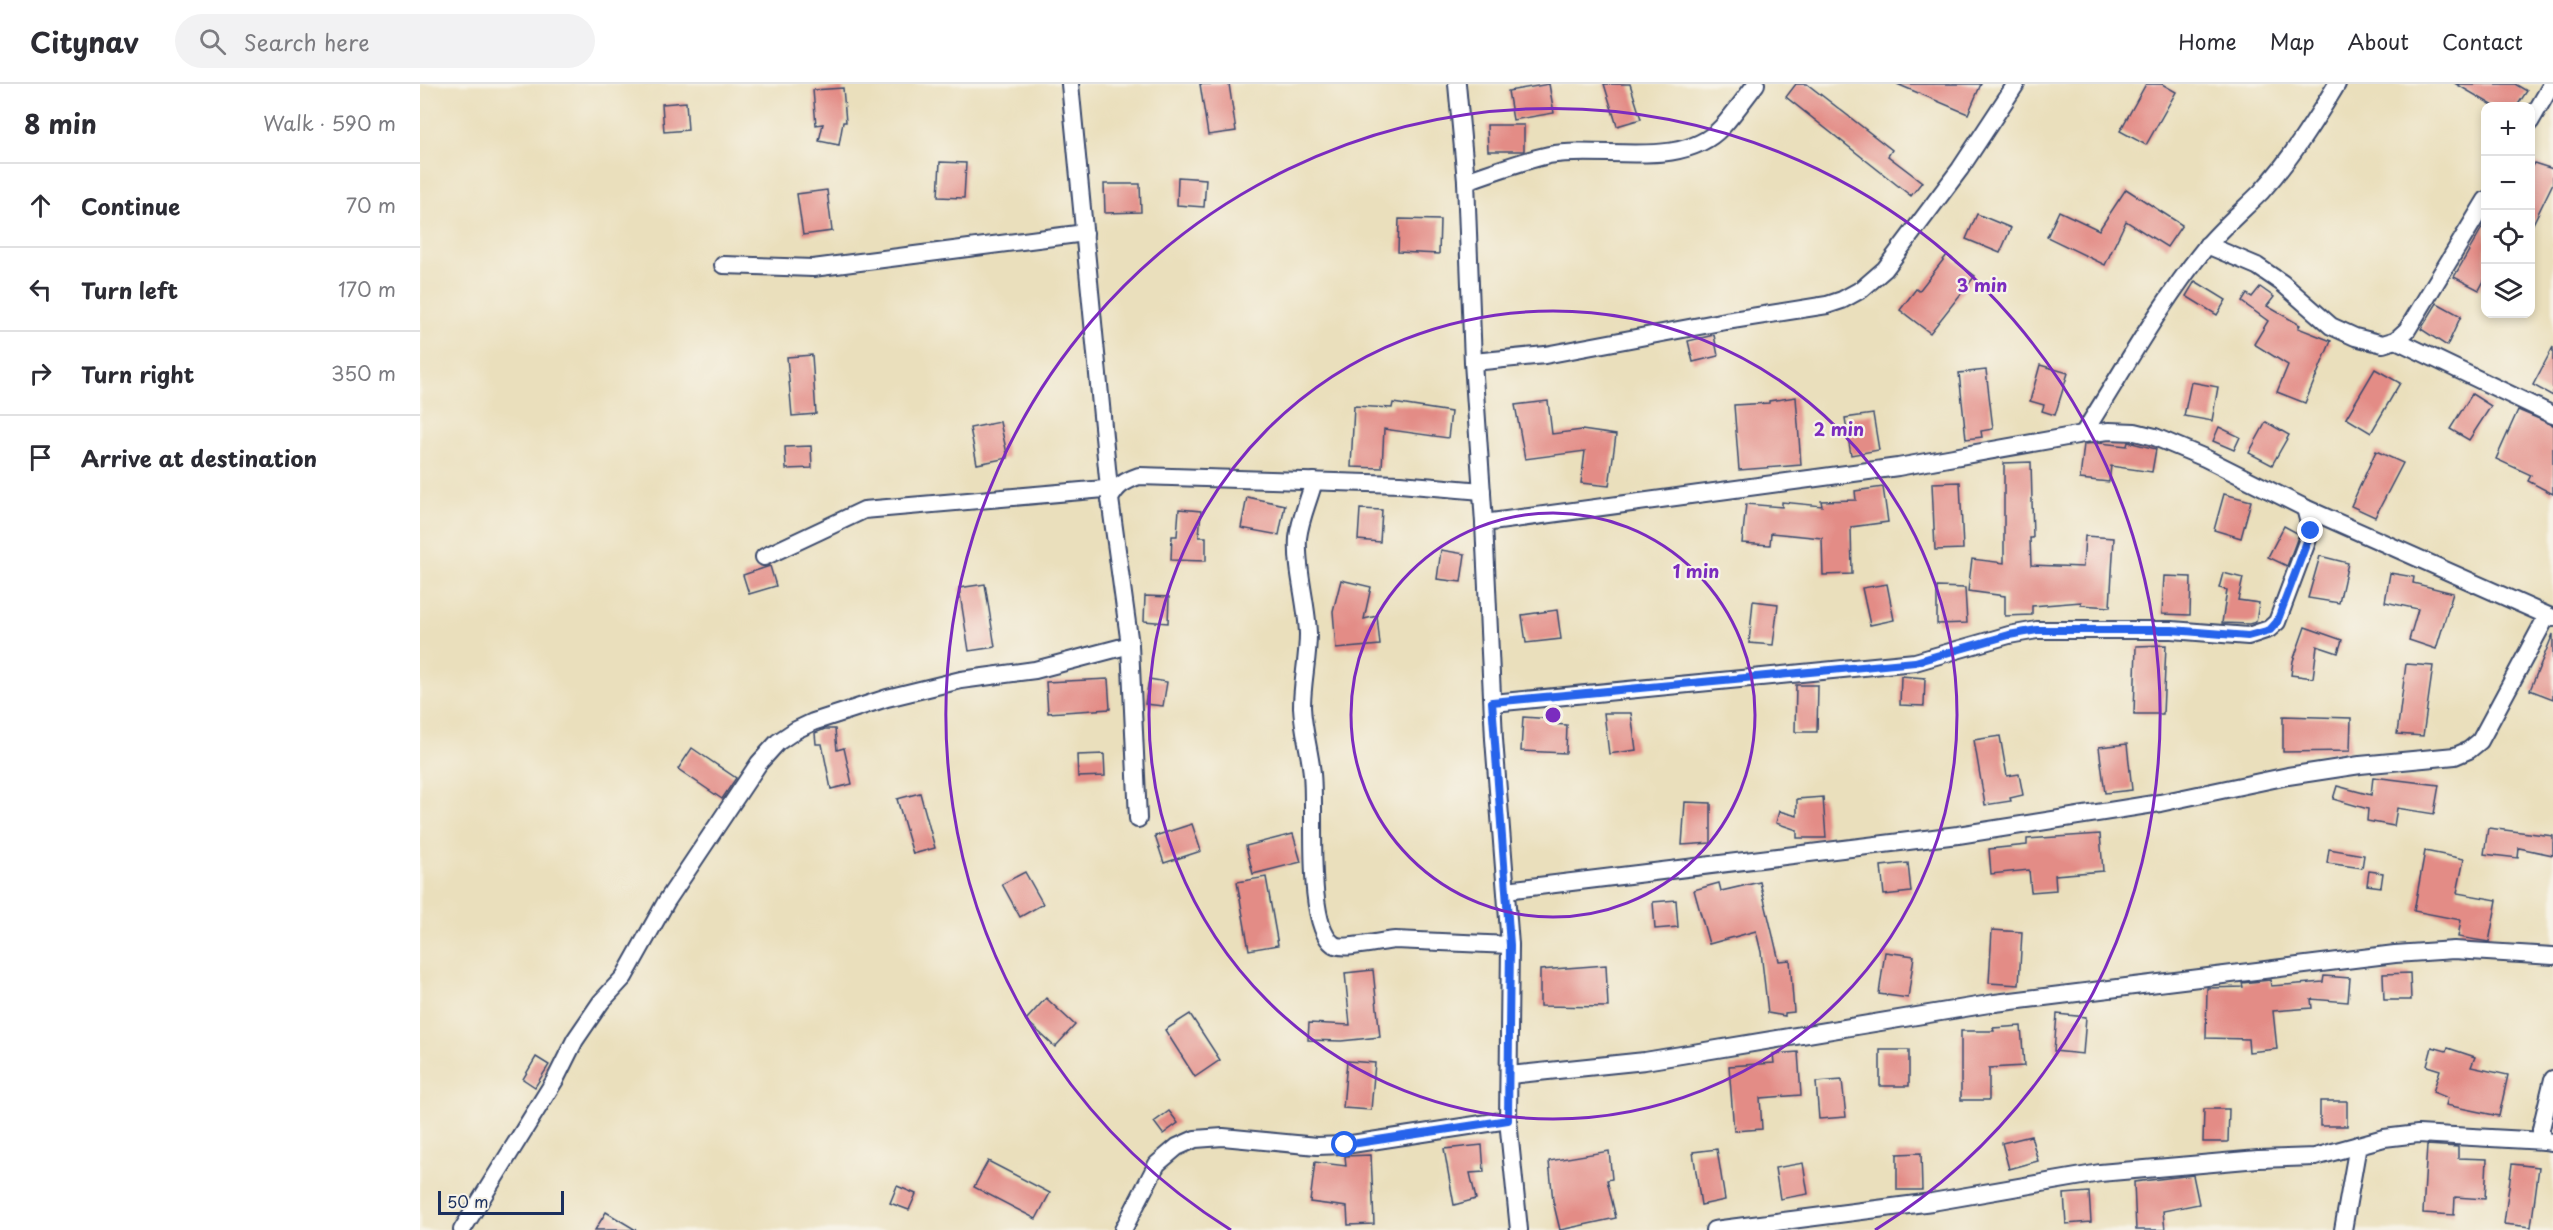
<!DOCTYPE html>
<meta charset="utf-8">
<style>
body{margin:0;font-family:"Playpen Sans",sans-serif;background:#f2f2f3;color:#2b2b33}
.controls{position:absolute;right:18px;top:18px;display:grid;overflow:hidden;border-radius:12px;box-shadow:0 3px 9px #0003}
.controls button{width:54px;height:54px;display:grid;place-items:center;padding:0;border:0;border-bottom:2px solid #e1e1e2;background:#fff;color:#2b2b33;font:30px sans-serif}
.scale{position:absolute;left:18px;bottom:15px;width:126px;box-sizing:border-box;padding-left:6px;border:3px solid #1b2f5e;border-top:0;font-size:16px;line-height:21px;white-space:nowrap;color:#1b2f5e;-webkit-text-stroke:4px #f7f3e8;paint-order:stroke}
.stop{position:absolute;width:18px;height:18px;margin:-14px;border:4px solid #2563eb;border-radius:50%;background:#fff}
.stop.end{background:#2563eb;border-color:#fff;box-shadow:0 2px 6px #0008}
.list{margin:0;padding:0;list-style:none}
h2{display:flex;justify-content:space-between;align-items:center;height:78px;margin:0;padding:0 24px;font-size:26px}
h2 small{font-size:20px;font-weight:400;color:#7c7c81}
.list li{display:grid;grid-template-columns:39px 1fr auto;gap:18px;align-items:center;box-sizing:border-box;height:84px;padding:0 24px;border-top:2px solid #e1e1e2}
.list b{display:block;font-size:22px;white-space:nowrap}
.list em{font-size:20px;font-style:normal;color:#7c7c81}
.icon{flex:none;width:33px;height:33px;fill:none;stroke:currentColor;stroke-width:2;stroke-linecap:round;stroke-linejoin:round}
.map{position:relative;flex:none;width:2133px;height:1146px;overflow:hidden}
header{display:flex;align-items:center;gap:36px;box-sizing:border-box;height:84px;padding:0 30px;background:#fff;border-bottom:2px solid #e1e1e2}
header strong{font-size:28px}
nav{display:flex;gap:33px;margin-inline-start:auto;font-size:21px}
.search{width:420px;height:54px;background:#f2f2f3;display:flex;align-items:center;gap:15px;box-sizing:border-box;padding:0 21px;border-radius:33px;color:#7c7c81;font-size:22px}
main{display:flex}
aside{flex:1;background:#fff}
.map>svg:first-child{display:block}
.building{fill:#e38c86}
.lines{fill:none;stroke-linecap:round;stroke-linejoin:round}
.minor-casing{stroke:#3a496c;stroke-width:20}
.minor{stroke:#fff;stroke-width:16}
.route{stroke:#2563eb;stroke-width:8}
.ring{fill:none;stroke:#7b2cbf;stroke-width:3}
.centre{fill:#7b2cbf;stroke:#f7f3e8;stroke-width:3}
.ring-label{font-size:18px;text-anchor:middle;font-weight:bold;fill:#7b2cbf;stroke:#f7f3e8;stroke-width:4.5;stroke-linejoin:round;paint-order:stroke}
</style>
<header>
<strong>Citynav</strong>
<div class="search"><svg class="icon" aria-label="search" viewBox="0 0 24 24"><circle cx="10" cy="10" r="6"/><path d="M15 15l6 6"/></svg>Search here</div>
<nav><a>Home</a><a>Map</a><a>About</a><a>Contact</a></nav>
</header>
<main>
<aside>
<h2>8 min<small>Walk · 590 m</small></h2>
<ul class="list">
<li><svg class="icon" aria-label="ahead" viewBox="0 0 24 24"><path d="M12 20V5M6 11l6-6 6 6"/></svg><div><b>Continue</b></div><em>70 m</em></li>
<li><svg class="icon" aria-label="left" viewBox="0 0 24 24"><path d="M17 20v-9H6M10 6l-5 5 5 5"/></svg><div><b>Turn left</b></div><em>170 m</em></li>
<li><svg class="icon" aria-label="right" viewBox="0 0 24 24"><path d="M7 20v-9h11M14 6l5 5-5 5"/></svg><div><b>Turn right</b></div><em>350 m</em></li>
<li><svg class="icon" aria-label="arrive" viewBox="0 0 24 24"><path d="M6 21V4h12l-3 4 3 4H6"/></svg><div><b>Arrive at destination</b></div></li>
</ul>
</aside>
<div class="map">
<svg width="2133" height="1146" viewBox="0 0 2133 1146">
<rect width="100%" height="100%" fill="#f7f3e8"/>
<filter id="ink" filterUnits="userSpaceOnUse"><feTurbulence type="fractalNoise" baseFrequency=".0167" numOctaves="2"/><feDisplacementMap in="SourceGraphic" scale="12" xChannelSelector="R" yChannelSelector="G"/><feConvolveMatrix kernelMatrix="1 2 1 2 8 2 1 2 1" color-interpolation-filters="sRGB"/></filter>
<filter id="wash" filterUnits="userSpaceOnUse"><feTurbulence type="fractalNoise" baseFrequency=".008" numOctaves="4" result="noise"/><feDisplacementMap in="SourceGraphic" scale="24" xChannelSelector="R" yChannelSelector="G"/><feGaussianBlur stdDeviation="1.35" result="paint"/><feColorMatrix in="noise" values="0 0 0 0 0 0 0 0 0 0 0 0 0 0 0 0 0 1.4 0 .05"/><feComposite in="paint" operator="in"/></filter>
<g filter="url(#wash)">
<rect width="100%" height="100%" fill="#eadfbc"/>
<g id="blocks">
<g class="building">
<path d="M780 0H809L816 47 788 51Z"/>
<path d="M1129 0 1134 29 1093 36 1088 7Z"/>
<path d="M1184 0H1210L1221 35 1197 42Z"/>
<path d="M1376 0H1387L1472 66 1468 72 1502 98 1491 112 1366 13Z"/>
<path d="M1477 0H1561L1548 30Z"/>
<path d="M1726 0H1742L1756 8 1726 61 1700 47Z"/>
<path d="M2036 0H2095L2107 7 2097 22H2074Z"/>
<path d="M423 4 426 38H423L419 61 399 57 403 40 396 41 393 6Z"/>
<path d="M266 18 268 46 244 48 242 20Z"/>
<path d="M1067 41H1104V67H1068Z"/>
<path d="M520 78 546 79 544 114 518 113Z"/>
<path d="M2114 79 2133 85V99L2110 146V85Z"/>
<path d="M758 93 786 95 784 123 757 121Z"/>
<path d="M684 100H720L721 128 685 129Z"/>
<path d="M1706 105 1762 141 1747 163 1706 137 1685 181 1627 153 1639 127 1679 146Z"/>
<path d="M407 106 412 147 383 151 377 110Z"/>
<path d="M1557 130 1591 144 1580 169 1546 155Z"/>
<path d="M979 135 1020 136 1019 170 978 168Z"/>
<path d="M2066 137V193L2059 206 2034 193Z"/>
<path d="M1527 171 1555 192 1510 249 1480 226 1496 205 1499 207Z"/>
<path d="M1775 197 1806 216 1797 231 1766 212Z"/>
<path d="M1840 203 1854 213 1847 222 1880 241 1878 244 1911 257 1885 319 1857 308 1868 281 1834 260 1848 237 1822 218 1827 210 1832 213Z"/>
<path d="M2017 219 2041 232 2027 262 2001 245Z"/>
<path d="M1294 251 1298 272 1273 278 1268 257Z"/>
<path d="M2133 263V312L2113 301Z"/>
<path d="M392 271 396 330 372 332 367 273Z"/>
<path d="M1620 281 1648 289 1635 331 1622 327 1624 321 1610 317Z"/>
<path d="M1955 285 1980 299 1951 349 1926 334Z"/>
<path d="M1566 286 1573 345 1561 347 1562 353 1546 355 1539 289Z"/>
<path d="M1771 298 1798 303 1792 337 1764 332Z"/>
<path d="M2052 310 2071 322 2049 356 2030 345Z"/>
<path d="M1376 313 1381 381 1319 386 1314 321 1349 319V317Z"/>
<path d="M1128 317 1132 350 1162 346 1196 351 1189 402 1161 399 1165 367 1105 375 1095 321Z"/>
<path d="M973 319 1031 328 1028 354 964 345 962 384 931 383 934 322 972 324Z"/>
<path d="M2098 326 2133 341V410L2108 397 2111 391 2076 375Z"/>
<path d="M1453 330 1459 366 1431 371 1425 334Z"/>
<path d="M580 338 588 374 557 380 550 344Z"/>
<path d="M1846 338 1869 351 1852 381 1829 369Z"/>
<path d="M1799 343 1820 353 1814 366 1793 357Z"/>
<path d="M1708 358 1736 365 1732 388 1691 382 1689 398 1660 395 1664 360 1680 359 1707 362Z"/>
<path d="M391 362 392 384 366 385 365 363Z"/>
<path d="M1956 367 1983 379 1955 433 1931 422Z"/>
<path d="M1611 378 1613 454H1610L1611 481 1663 483 1665 452 1694 454 1690 523 1661 521V518L1612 522V531L1585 532V512L1548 507 1552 475 1584 479V379Z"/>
<path d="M1540 398 1543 465 1515 466 1512 399Z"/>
<path d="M1463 403 1468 438 1431 443 1432 490 1403 491 1402 454 1351 449 1350 461 1322 459 1326 420 1362 423V418L1402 422 1401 417 1436 416 1435 407Z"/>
<path d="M1804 410 1831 417 1821 454 1794 446Z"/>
<path d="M827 413 865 421 859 451 821 444Z"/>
<path d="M759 425 781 427 779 453H786V477L751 476 752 452H757Z"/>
<path d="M940 425 962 426 960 458 938 456Z"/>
<path d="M1864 442 1879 450 1867 482 1848 473Z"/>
<path d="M1021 466 1045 470 1041 498 1017 495Z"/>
<path d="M1900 472 1928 479 1919 519 1888 514Z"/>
<path d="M350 482 356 502 329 510 323 491Z"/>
<path d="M1803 489 1823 494 1818 516 1839 519 1836 538 1829 540 1802 539 1807 506 1799 504Z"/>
<path d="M1970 489 1994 493 1993 499 2033 509 2016 565 1989 556 1998 525 1965 518Z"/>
<path d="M1744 492 1771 493 1770 531 1742 530Z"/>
<path d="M921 496 951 503 944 535 957 532 960 561 916 565 913 527Z"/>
<path d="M565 500 575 563 549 567 539 504Z"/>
<path d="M1467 500 1474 536 1450 541 1442 504Z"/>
<path d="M1517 503 1545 504 1547 539 1517 540Z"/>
<path d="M725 512 749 513 748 539 724 537Z"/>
<path d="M1333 517 1358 520 1353 561 1329 559Z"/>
<path d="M1137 526 1141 555 1106 559 1102 531Z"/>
<path d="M1885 543 1922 556 1918 569 1897 562 1893 594 1871 591 1873 577Z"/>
<path d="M2133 550V615L2110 606Z"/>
<path d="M1746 561 1743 630H1714L1716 562Z"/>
<path d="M1986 580 2013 582 2003 652 1977 650Z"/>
<path d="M1481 592 1505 594 1504 622 1480 621Z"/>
<path d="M688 595 690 625 628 629 626 598Z"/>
<path d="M729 595 747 598 743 622 725 620Z"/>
<path d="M1376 601H1398L1397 648H1375Z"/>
<path d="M1184 629H1211L1216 666 1189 670Z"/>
<path d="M1863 632 1931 634 1930 667 1863 668Z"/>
<path d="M1103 633 1132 635 1131 640 1147 641 1146 669 1101 667Z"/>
<path d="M405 645H415L417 666 424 664 432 700 411 705 402 660H396L395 649Z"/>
<path d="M1580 652 1587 692 1599 690 1603 711 1590 714 1591 717 1565 721 1554 656Z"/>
<path d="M1707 660 1712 706 1685 709 1679 663Z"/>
<path d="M272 664 316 694 302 715 258 685Z"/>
<path d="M684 670 685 692 658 693 657 671Z"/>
<path d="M1953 693 2019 701 2014 730 1977 724 1974 742 1947 737 1948 725 1913 715 1917 702 1951 711Z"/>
<path d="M500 709 515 764 493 770 477 715Z"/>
<path d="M1403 713 1406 754H1377V746L1356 739 1359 727 1377 732V715Z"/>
<path d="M1265 718 1291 719V759L1262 761Z"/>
<path d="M772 740 781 767 744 779 735 752Z"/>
<path d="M2068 744 2133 752V771L2099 764 2098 774 2064 770Z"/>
<path d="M873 750 881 778 833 790 826 762Z"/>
<path d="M1680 750 1683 787 1635 791 1636 806 1611 808 1609 786 1571 790 1569 765 1607 761V755Z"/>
<path d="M1909 765 1944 771 1942 784 1907 779Z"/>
<path d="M2005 767 2044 775 2037 809 2077 816 2069 858 2038 853 2041 836 1994 827Z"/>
<path d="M1488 779 1491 808 1464 811 1461 782Z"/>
<path d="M1949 787 1963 789 1961 803 1947 801Z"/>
<path d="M605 788 623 820 600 833 582 800Z"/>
<path d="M846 793 858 861 829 866 817 798Z"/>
<path d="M1340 798 1359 877 1370 876 1374 928 1365 929V932L1348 929 1341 868 1336 847 1289 860 1274 806 1299 799 1301 807Z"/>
<path d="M1256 816 1258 843 1235 845 1233 818Z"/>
<path d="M1572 846 1602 848 1599 901 1569 899Z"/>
<path d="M1465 868 1494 872 1488 914 1459 910Z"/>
<path d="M1186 881 1188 923 1120 922V886Z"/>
<path d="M953 886 960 953 921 957 888 956 889 939 930 941 925 889Z"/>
<path d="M1990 889 1991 916H1964L1963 890Z"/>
<path d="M1904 892 1930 894 1928 918 1891 915 1892 924 1853 927 1857 965 1829 968 1828 955 1786 954 1787 904 1823 903 1822 899 1850 896 1851 902 1903 898Z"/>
<path d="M626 914 655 941 635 963 606 936Z"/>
<path d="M770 930 800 976 775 993 745 946Z"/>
<path d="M1637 930 1666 933 1663 970 1634 967Z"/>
<path d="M1601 942 1604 982 1569 984V1016H1541V947H1574L1573 944Z"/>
<path d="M2012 963 2026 967 2028 964 2055 973 2051 983 2088 991 2079 1032 2026 1021 2028 1014 2013 1008 2020 986 2007 982Z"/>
<rect x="1460" y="966" width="29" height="36"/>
<path d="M1378 968 1381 1011 1340 1014 1342 1045 1314 1047 1309 982 1354 979 1353 970Z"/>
<path d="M116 973 129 981 115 1003 103 995Z"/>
<path d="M927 977 955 979 951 1026 923 1024Z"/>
<path d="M1422 996 1426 1033 1399 1035 1396 998Z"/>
<rect x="1900" y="1017" width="27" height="25"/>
<path d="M1784 1025H1809L1808 1058H1783Z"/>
<path d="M749 1027 758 1039 743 1050 734 1038Z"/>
<path d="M1611 1052 1618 1077 1589 1085 1582 1059Z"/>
<path d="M1062 1061 1064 1088 1050 1089 1056 1115 1034 1121 1024 1065Z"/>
<path d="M2007 1061 2038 1063V1074L2067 1075 2065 1115 2035 1113 2034 1131 2003 1129Z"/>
<path d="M1297 1065 1305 1116 1281 1121 1273 1068Z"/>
<path d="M1189 1067 1192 1095 1187 1096 1196 1134 1140 1146 1133 1117 1129 1077Z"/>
<path d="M1501 1069 1502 1106H1477V1070Z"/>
<path d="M951 1071 954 1140 928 1141 927 1123 890 1118 895 1078 926 1082 925 1072Z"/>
<path d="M568 1077 630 1109 616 1135 554 1103Z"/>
<path d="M1383 1079 1388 1110 1360 1115 1355 1084Z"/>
<path d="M2092 1080 2119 1083 2111 1143 2084 1140Z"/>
<path d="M1773 1091 1779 1120 1743 1127 1745 1146H1716L1714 1098Z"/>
<path d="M477 1102 496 1110 489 1126 470 1119Z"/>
<path d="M1669 1108 1671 1138 1646 1140 1644 1110Z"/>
<path d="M186 1128 216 1146H175Z"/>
</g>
</g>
</g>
<g filter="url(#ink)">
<use href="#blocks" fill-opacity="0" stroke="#3a496c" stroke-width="1.5"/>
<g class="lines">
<defs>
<g id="minor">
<path d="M650 0 690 415"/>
<path d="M1037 0 1046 97 1053 278 1064 439 1074 655 1090 861 1088 1036 1099 1146"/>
<path d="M2110 38 2132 0"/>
<path d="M1046 97C1073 88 1101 77 1129 71 1182 61 1261 87 1302 43 1314 30 1325 14 1336 0"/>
<path d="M1787 161 1837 182 1862 199 1911 242 1935 253 1963 260 1976 256 1987 246 2066 116"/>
<path d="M303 181 393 184 665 149"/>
<path d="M1976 256 2133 331"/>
<path d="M1053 278 1125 271 1306 237 1407 221 1422 216 1442 205 1465 185 1540 85 1596 0"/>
<path d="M1663 350C1703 287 1739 221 1786 163 1803 143 1823 126 1841 108 1871 75 1894 38 1917 0"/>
<path d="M894 397C889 416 880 435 878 454 876 486 887 519 888 550 888 575 882 598 882 623 883 646 890 668 892 690 896 726 885 840 913 860 922 867 961 857 975 856L1090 861"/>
<path d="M1064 439 1478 383 1663 350 1689 347 1715 348 1735 353 1785 374 1885 424 2133 534"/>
<path d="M344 473 444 426 696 404"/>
<path d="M1073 619 1495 578 1589 551 1617 546H1752L1828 552 1849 545 1857 538 1891 447 1885 424"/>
<path d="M718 735 710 561 690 415C697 401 705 397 719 392L980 400 1062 407"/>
<path d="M1086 806 1538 751 1740 719 1868 692 1940 681 2035 672 2049 666 2060 657 2127 532"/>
<path d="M1090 991 1225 977 1575 919 1975 870 2034 866 2133 872"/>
<path d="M2132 1058 2125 1057 2121 1053V1045L2133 995"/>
<path d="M42 1146 135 996 155 956 181 918 204 893 246 818 339 679 358 658 376 646 393 638 467 614 541 596 615 586 710 561"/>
<path d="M703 1146 737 1080 757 1063 775 1055 803 1053 897 1062 925 1061 1088 1036"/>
<path d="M1294 1146 1512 1118 1680 1089 1838 1075 1895 1073 1964 1054 1998 1050 2125 1057"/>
<path d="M1923 1146 1938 1061"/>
</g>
</defs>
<use href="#minor" class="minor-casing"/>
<use href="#minor" class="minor"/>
</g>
</g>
<g class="lines" filter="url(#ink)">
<path class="route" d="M925 1061 1088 1036 1090 861 1072 618 1495 578 1589 551 1617 546H1752L1828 552 1850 546 1857 538 1891 447"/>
</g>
<g class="ring">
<circle cx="1133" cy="631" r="202"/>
<circle cx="1133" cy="631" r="404"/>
<path d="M811 1146A607 607 0 1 1 1455 1146"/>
</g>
<circle cx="1133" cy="631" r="9" class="centre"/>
<g class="ring-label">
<text x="1562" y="208">3 min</text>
<text x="1419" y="352">2 min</text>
<text x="1276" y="494">1 min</text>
</g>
</svg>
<div class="controls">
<button>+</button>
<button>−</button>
<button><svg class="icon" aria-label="locate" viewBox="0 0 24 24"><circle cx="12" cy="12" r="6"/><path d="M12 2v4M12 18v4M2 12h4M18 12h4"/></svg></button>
<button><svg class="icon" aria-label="layers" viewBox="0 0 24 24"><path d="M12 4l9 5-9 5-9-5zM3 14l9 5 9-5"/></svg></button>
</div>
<div class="scale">50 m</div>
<div class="stop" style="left:925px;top:1061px"></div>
<div class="stop end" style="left:1891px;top:447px"></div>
</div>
</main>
